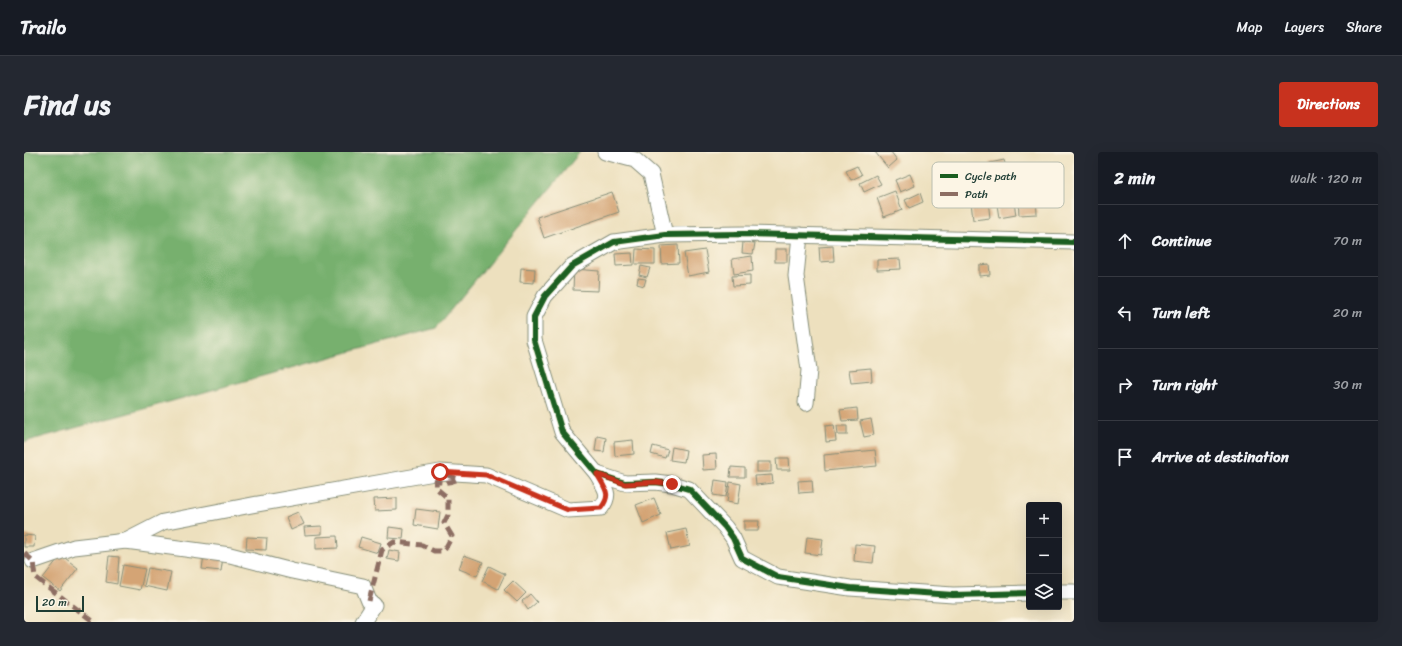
<!DOCTYPE html>
<meta charset="utf-8">
<style>
body{margin:0;font-family:Sriracha,sans-serif;background:#242831;color:#f1f3f6}
.controls{position:absolute;right:12px;bottom:12px;display:grid;overflow:hidden;border-radius:4px;box-shadow:0 4px 16px #0002}
.controls button{width:36px;height:36px;display:grid;place-items:center;padding:0;border:0;border-bottom:1px solid #363941;background:#171b24;color:#f1f3f6;font:20px sans-serif}
.scale{position:absolute;left:12px;bottom:10px;width:48px;box-sizing:border-box;padding-left:4px;border:2px solid #1f3d34;border-top:0;font-size:11px;line-height:14px;white-space:nowrap;color:#1f3d34;-webkit-text-stroke:3px #fcf5e5;paint-order:stroke}
.stop{position:absolute;width:12px;height:12px;margin:-9px;border:3px solid #c8321e;border-radius:50%;background:#fff}
.stop.end{background:#c8321e;border-color:#fff;box-shadow:0 1px 4px #0008}
.list{margin:0;padding:0;list-style:none}
h2{display:flex;justify-content:space-between;align-items:center;height:52px;margin:0;padding:0 16px;font-size:17px}
h2 small{font-size:13px;font-weight:400;color:#9ea1a6}
.list li{display:grid;grid-template-columns:26px 1fr auto;gap:12px;align-items:center;box-sizing:border-box;height:72px;padding:0 16px;border-top:1px solid #363941}
.list b{display:block;font-size:15px;white-space:nowrap}
.list em{font-size:13px;font-style:normal;color:#9ea1a6}
.icon{flex:none;width:22px;height:22px;fill:none;stroke:currentColor;stroke-width:2;stroke-linecap:round;stroke-linejoin:round}
.map{position:relative;flex:none;width:1050px;height:470px;overflow:hidden;border-radius:4px}
header{display:flex;align-items:center;gap:24px;box-sizing:border-box;height:56px;padding:0 20px;background:#171b24;border-bottom:1px solid #363941}
header strong{font-size:19px}
nav{display:flex;gap:22px;margin-inline-start:auto;font-size:14px}
.intro{display:flex;align-items:center;justify-content:space-between;box-sizing:border-box;height:96px;padding:0 24px}
h1{margin:0;font-size:28px}
.button{padding:10px 18px;border-radius:4px;background:#c8321e;color:#fff;font-size:14px;font-weight:700}
main{display:flex;gap:24px;padding:0 24px}
aside{flex:1;background:#171b24;border-radius:4px;box-shadow:0 4px 16px #0002}
.map>svg:first-child{display:block}
.forest{fill:#77b06e;stroke:#4b7651}
.building{fill:#d4a474}
.lines{fill:none;stroke-linecap:round;stroke-linejoin:round}
.street-casing{stroke:#868e79;stroke-width:17}
.street{stroke:#fff;stroke-width:15}
.quiet{stroke:#8d6e63;stroke-width:5;stroke-dasharray:10 5;stroke-linecap:butt}
.cycleway-casing{stroke:#fcf5e5;stroke-width:8}
.cycleway{stroke:#1b5e20;stroke-width:6}
.route{stroke:#c8321e;stroke-width:5}
.key{fill:#fcf5e5;stroke:#babeb0;stroke-width:1}
.key-label{font-size:11px;fill:#1f3d34}
</style>
<header>
<strong>Trailo</strong>
<nav><a>Map</a><a>Layers</a><a>Share</a></nav>
</header>
<div class="intro"><h1>Find us</h1><a class="button">Directions</a></div>
<main>
<div class="map">
<svg width="1050" height="470" viewBox="0 0 1050 470">
<rect width="100%" height="100%" fill="#fcf5e5"/>
<filter id="ink" filterUnits="userSpaceOnUse"><feTurbulence type="fractalNoise" baseFrequency=".025" numOctaves="2"/><feDisplacementMap in="SourceGraphic" scale="8" xChannelSelector="R" yChannelSelector="G"/><feConvolveMatrix kernelMatrix="1 2 1 2 8 2 1 2 1" color-interpolation-filters="sRGB"/></filter>
<filter id="wash" filterUnits="userSpaceOnUse"><feTurbulence type="fractalNoise" baseFrequency=".012" numOctaves="4" result="noise"/><feDisplacementMap in="SourceGraphic" scale="16" xChannelSelector="R" yChannelSelector="G"/><feGaussianBlur stdDeviation="0.9" result="paint"/><feColorMatrix in="noise" values="0 0 0 0 0 0 0 0 0 0 0 0 0 0 0 0 0 1.4 0 .05"/><feComposite in="paint" operator="in"/></filter>
<g filter="url(#wash)">
<rect width="100%" height="100%" fill="#ede0be"/>
<path class="forest" d="M0 0H556L412 176 0 290Z"/>
<g id="blocks">
<g class="building">
<path d="M851 0H867L873 8 864 16Z"/>
<path d="M980 8 983 19 969 23 966 11Z"/>
<path d="M833 14 838 23 827 28 822 19Z"/>
<path d="M886 22 891 34 876 40 871 28Z"/>
<path d="M852 23 857 32 840 40 836 31Z"/>
<path d="M871 39 878 58 860 65 853 46Z"/>
<path d="M588 40 595 60 520 86 513 65Z"/>
<path d="M896 41 899 50 885 56 881 48Z"/>
<path d="M989 44 992 63 975 66 972 46Z"/>
<path d="M1012 45 1013 62 995 63 994 46Z"/>
<path d="M964 48 966 66 949 68 947 50Z"/>
<path d="M719 90 731 91 729 102 718 101Z"/>
<path d="M654 93 655 111 638 112 637 94Z"/>
<path d="M809 94 810 109 796 110 795 95Z"/>
<path d="M612 97 631 98V112H611Z"/>
<rect x="751" y="97" width="12" height="13"/>
<path d="M681 98 685 120 664 124 660 101Z"/>
<path d="M608 101 609 113 592 114 591 102Z"/>
<path d="M728 104 729 119 710 122 708 107Z"/>
<path d="M876 107 877 117 853 118V108Z"/>
<path d="M965 112 966 123 955 124V113Z"/>
<path d="M617 114 626 116 623 125 615 123Z"/>
<path d="M497 116 511 117 510 131 496 130Z"/>
<path d="M550 117 575 119 574 139 549 138Z"/>
<path d="M726 123V133L709 134 708 124Z"/>
<path d="M614 126 622 127 620 134 613 132Z"/>
<path d="M847 216 848 229 827 231 825 218Z"/>
<path d="M833 256 834 268 818 269 816 258Z"/>
<path d="M847 267 850 283 840 285 836 269Z"/>
<path d="M810 273 812 289 802 290 801 274Z"/>
<path d="M813 274H823V283H814Z"/>
<path d="M573 284 582 286 580 300 571 299Z"/>
<path d="M609 288 610 302 591 304 590 290Z"/>
<path d="M629 294 644 298 641 306 627 302Z"/>
<path d="M648 295 662 298 660 310 646 308Z"/>
<path d="M851 298 853 314 801 319 800 303Z"/>
<path d="M692 302 693 317 679 318 678 303Z"/>
<path d="M752 306H765L766 318H753Z"/>
<rect x="733" y="310" width="14" height="10"/>
<path d="M707 315 721 316V325H706Z"/>
<path d="M748 323 749 331 732 333 731 324Z"/>
<path d="M691 328 704 330 702 345 689 343Z"/>
<path d="M788 328 789 340 775 341 774 329Z"/>
<path d="M706 330 717 332 714 352 703 350Z"/>
<path d="M373 346V358L351 359 350 347Z"/>
<path d="M630 346 637 363 619 371 612 353Z"/>
<path d="M392 357 416 360 414 377 390 373Z"/>
<path d="M274 360 280 372 267 378 262 365Z"/>
<path d="M720 369H735L734 379H720Z"/>
<path d="M298 374V382L281 383 280 375Z"/>
<path d="M365 375 380 377 379 387 364 386Z"/>
<path d="M662 377 666 394 647 398 643 381Z"/>
<path d="M0 383 11 384 10 395H0Z"/>
<path d="M313 384 314 396 292 397V385Z"/>
<path d="M223 385 243 386 242 398 222 397Z"/>
<path d="M337 385 357 391 354 401 334 395Z"/>
<path d="M783 385 799 387 797 403 781 401Z"/>
<path d="M831 392 851 394 849 411 830 409Z"/>
<path d="M365 398 376 400 375 409 363 407Z"/>
<path d="M37 403 54 416 36 439 19 426Z"/>
<path d="M180 403 199 405 197 419 178 417Z"/>
<path d="M440 403 459 410 453 424 435 417Z"/>
<path d="M85 404 95 405 93 432 82 430Z"/>
<path d="M99 413 121 417 116 438 95 434Z"/>
<path d="M465 414 481 422 474 437 458 429Z"/>
<path d="M124 416 147 420 143 439 120 434Z"/>
<path d="M489 429 502 441 493 450 480 438Z"/>
<path d="M506 442 513 450 504 458 498 449Z"/>
</g>
</g>
</g>
<g filter="url(#ink)">
<use href="#blocks" fill-opacity="0" stroke="#868e79" stroke-width="1"/>
<g class="lines">
<defs>
<g id="street">
<path d="M581 0 611 8 627 22 641 83"/>
<path d="M776 83 772 124 785 218 782 251"/>
<path d="M102 389 139 370 228 353 416 320 462 323 544 358 577 356C588 342 581 337 573 322"/>
<path d="M9 409 50 395 102 389 206 403 268 419 339 434 345 449 350 453 339 470"/>
<path d="M1035 440H1050"/>
<path d="M1005 441 929 443 826 436 754 425 718 406 709 386 701 375 665 337 648 332 631 330 601 331 573 322 538 280 510 188V165L521 144 548 114 590 90 641 83 721 82 1050 90"/>
</g>
</defs>
<use href="#street" class="street-casing"/>
<use href="#street" class="street"/>
<g class="quiet">
<path d="M0 401 9 409 11 425 70 470"/>
<path d="M345 449 358 398 370 390 398 393 410 399H420L428 384 420 371 424 363V346L412 336V329C420 331 426 331 434 327L416 320"/>
</g>
<defs>
<path id="cycleway" d="M1005 441 929 443 826 436 754 425 718 406 709 386 701 375 665 337 648 332 631 330 601 331 573 322 538 280 510 188V165L521 144 548 114 590 90 641 83 721 82 1050 90"/>
</defs>
<use href="#cycleway" class="cycleway-casing"/>
<use href="#cycleway" class="cycleway"/>
</g>
</g>
<g class="lines" filter="url(#ink)">
<path class="route" d="M416 320 462 323 544 358 577 356C588 342 581 337 573 322L601 332 631 330 648 332"/>
</g>
<rect x="908" y="10" width="132" height="46" rx="6" class="key"/>
<rect x="916" y="22" width="18" height="4" fill="#1b5e20"/>
<rect x="916" y="40" width="18" height="4" fill="#8d6e63"/>
<g class="key-label">
<text x="941" y="28">Cycle path</text>
<text x="941" y="46">Path</text>
</g>
</svg>
<div class="controls">
<button>+</button>
<button>−</button>
<button><svg class="icon" aria-label="layers" viewBox="0 0 24 24"><path d="M12 4l9 5-9 5-9-5zM3 14l9 5 9-5"/></svg></button>
</div>
<div class="scale">20 m</div>
<div class="stop" style="left:416px;top:320px"></div>
<div class="stop end" style="left:648px;top:332px"></div>
</div>
<aside>
<h2>2 min<small>Walk · 120 m</small></h2>
<ul class="list">
<li><svg class="icon" aria-label="ahead" viewBox="0 0 24 24"><path d="M12 20V5M6 11l6-6 6 6"/></svg><div><b>Continue</b></div><em>70 m</em></li>
<li><svg class="icon" aria-label="left" viewBox="0 0 24 24"><path d="M17 20v-9H6M10 6l-5 5 5 5"/></svg><div><b>Turn left</b></div><em>20 m</em></li>
<li><svg class="icon" aria-label="right" viewBox="0 0 24 24"><path d="M7 20v-9h11M14 6l5 5-5 5"/></svg><div><b>Turn right</b></div><em>30 m</em></li>
<li><svg class="icon" aria-label="arrive" viewBox="0 0 24 24"><path d="M6 21V4h12l-3 4 3 4H6"/></svg><div><b>Arrive at destination</b></div></li>
</ul>
</aside>
</main>
